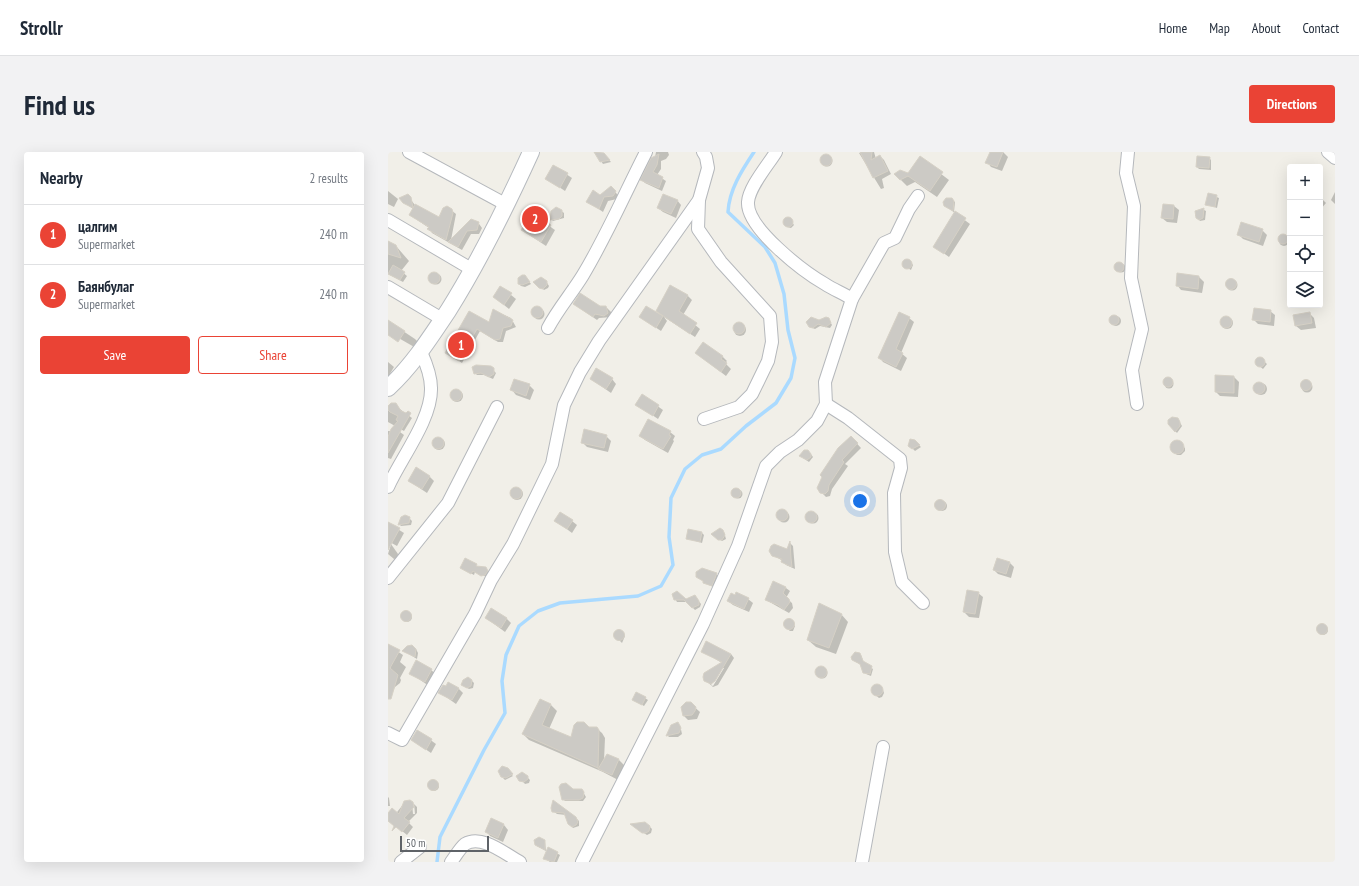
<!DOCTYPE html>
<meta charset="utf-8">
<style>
body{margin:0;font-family:"PT Sans Narrow",sans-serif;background:#f2f2f3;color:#1f2937}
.controls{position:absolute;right:12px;top:12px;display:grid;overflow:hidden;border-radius:4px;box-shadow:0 4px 16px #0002}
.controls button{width:36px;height:36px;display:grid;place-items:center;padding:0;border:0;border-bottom:1px solid #e0e1e3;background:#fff;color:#1f2937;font:20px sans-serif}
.scale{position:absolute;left:12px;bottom:10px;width:89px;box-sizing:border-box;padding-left:4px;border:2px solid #5f6368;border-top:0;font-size:11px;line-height:14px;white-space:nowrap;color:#5f6368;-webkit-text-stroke:3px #fff;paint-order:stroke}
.you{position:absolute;left:472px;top:349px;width:14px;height:14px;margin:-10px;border:3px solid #fff;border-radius:50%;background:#1a73e8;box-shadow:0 0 0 6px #1a73e833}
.badge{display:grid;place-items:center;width:26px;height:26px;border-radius:50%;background:#ea4335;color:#fff;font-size:13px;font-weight:700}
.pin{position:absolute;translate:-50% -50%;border:2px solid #fff;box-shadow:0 1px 4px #0006}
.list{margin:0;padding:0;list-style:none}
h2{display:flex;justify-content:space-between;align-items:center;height:52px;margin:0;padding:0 16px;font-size:17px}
h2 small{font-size:13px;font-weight:400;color:#747a83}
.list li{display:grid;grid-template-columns:26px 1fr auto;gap:12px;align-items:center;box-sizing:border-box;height:60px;padding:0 16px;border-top:1px solid #e0e1e3}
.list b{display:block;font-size:15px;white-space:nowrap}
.list p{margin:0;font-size:13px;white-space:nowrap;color:#747a83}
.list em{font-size:13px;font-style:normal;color:#747a83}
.actions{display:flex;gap:8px;padding:12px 16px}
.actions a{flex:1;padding:9px 0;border:1px solid #ea4335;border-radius:4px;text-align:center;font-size:14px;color:#ea4335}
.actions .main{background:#ea4335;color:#fff}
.icon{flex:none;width:22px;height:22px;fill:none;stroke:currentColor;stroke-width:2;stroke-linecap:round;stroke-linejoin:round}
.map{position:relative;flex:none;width:947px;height:710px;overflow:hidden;border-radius:4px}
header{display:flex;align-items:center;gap:24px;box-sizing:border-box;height:56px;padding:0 20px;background:#fff;border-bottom:1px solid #e0e1e3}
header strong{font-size:19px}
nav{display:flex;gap:22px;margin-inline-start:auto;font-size:14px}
.intro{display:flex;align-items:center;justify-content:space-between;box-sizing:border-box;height:96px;padding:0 24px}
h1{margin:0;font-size:28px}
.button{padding:10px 18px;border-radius:4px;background:#ea4335;color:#fff;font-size:14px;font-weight:700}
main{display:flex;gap:24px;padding:0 24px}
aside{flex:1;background:#fff;border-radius:4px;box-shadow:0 4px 16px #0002}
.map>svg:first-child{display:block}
.shadow{fill:#0003;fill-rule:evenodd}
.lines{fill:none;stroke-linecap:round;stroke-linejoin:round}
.stream{stroke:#aadaff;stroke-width:3.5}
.building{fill:#cccac5;stroke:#d6d1c6}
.street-casing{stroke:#b5b8bc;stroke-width:14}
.secondary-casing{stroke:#b6babf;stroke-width:18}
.street{stroke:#fff;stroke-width:12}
.secondary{stroke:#fff;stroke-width:16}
</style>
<header>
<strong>Strollr</strong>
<nav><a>Home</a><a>Map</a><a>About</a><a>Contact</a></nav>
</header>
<div class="intro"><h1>Find us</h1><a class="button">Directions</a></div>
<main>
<aside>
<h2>Nearby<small>2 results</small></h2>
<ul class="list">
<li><span class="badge">1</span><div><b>цалгим</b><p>Supermarket</p></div><em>240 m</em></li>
<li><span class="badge">2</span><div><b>Баянбулаг</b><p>Supermarket</p></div><em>240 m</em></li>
</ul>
<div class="actions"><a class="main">Save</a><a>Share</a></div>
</aside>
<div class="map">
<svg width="947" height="710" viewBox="0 0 947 710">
<rect width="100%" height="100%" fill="#f1efe8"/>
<g class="shadow">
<path d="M207 0 216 2 223 10 215 12Z"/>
<path d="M268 0H280L281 3 278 7 273 9V17L269 23 278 29 274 39 257 31 254 28 267 5Z"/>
<path d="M486 0 488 7 492 4 496 8 503 22 494 27 496 36 493 37 471 1Z"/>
<path d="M603 0H615L620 5 614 19 603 15 599 10Z"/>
<circle cx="439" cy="9" r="5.5"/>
<path d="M532 6 561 28 549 45 527 30 519 34 512 27 521 22Z"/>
<path d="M810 6H821L823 8V18L811 17 809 15Z"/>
<path d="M166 14 184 26 177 39 159 27Z"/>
<path d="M223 36 231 44 229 47 220 49 215 60 199 49 213 44Z"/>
<path d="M0 39 10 47 6 55 0 52Z"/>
<path d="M947 40V52L943 48Z"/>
<path d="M821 42 831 46 829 56 818 52Z"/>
<path d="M19 43 27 53 51 66 63 58 68 62 63 88 89 69 94 76 91 82H83L74 98 44 81 41 76 22 63 25 57 16 50Z"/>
<path d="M932 45 938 51 932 58Z"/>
<path d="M289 48 293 53 288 66 275 60 270 56Z"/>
<path d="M564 48 567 50 566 60 582 72 561 105 547 95 567 61 558 54Z"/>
<path d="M776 53 786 54 791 58 789 71 779 70 774 66Z"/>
<path d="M171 57 176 61V66L165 69 163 67 165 58Z"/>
<path d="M816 58 818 59 817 68 812 69 807 63 808 60Z"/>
<path d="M144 62 167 78 158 94 134 78Z"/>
<path d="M397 66H401L406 73 403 76 399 75 396 70Z"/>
<path d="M874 78 879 83 875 94 855 87 850 82Z"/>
<circle cx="896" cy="89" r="5"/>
<path d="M0 94H8L21 109 13 119 19 124 15 130 0 122Z"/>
<path d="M522 109 525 113 523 118 516 114V111Z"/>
<circle cx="733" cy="116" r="4.5"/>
<circle cx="48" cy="127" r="5.5"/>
<path d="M137 124 143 132 137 135 133 134 131 132Z"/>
<path d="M811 125 816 130 814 141 793 138 789 133Z"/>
<path d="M153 126 158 129 161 134 160 136 156 138 147 130Z"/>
<circle cx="844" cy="133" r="5.5"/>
<path d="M113 135 128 147 121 157 106 145Z"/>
<path d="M299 143 304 148 295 163 312 177 307 185 276 165 279 169 273 179 252 165 274 164 269 159Z"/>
<path d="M186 152 219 156 223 160 224 165 211 166 209 168Z"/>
<circle cx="151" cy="162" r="5.5"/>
<path d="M105 158 123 166 128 175 118 179 115 190H110L92 179 74 211 58 201 82 160 101 172Z"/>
<path d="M882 159 887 163 886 174 870 172 865 167Z"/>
<path d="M922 162 926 166 928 176 913 178 908 174Z"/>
<circle cx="728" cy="169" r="5"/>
<circle cx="839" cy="171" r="6"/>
<path d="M521 166 526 170 513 201 519 206 513 219 495 210 491 205Z"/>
<path d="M441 167 444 173 442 176 432 174 427 177 422 175 431 169Z"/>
<path d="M0 169 27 187 31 191 28 196 0 180Z"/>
<circle cx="352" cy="178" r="6"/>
<path d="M308 201 334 204 339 209 337 211 343 217 338 224Z"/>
<path d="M872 206 879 212 875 217 869 212 868 208Z"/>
<path d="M0 210 6 215 0 225Z"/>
<path d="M102 215 108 221 105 227 96 223H89L87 221Z"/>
<path d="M828 224 846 225 851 230 850 245 832 244 828 240Z"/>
<path d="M203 227H224L228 232 223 241Z"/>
<circle cx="781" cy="232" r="4.5"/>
<circle cx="919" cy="235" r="5.5"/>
<circle cx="873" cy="237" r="6"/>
<path d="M141 233 146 238 142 248 128 243 124 238Z"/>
<circle cx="69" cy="244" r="6"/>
<path d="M254 243 275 258 270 267 248 252Z"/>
<path d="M5 252 24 266 16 279 0 270V258Z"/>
<path d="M790 267 794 274 789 281 781 272Z"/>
<path d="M0 279 12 280 16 283 3 307 0 306Z"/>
<path d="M282 280 287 284 285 288 286 289 280 301 257 288 252 284Z"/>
<path d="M218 284 223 289 220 300 199 295 194 290Z"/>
<path d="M463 285 473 296 457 312 460 314 444 337 442 344 438 345 430 337V334Z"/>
<circle cx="51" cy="292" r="6"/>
<path d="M526 289 533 295 527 299 523 295Z"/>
<path d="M787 289 797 296V299L793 303H789L783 296Z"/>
<path d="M422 301 425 305 421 310 415 306Z"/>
<path d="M41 324 46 329 39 341 21 329Z"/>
<circle cx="129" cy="342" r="6"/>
<circle cx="350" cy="342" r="4.5"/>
<circle cx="554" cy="354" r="5"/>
<circle cx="396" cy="365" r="5.5"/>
<circle cx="425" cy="366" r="5.5"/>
<path d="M19 364 24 369 23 373 13 374 11 372Z"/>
<path d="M168 369H184L189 373 184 381Z"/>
<path d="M0 371 16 381 9 394 0 389Z"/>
<path d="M336 380 338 387 334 389 326 383Z"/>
<path d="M314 381 316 383 314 391 299 386Z"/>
<path d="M402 391 405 394 407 417 398 413 395 409 383 402 399 398Z"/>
<path d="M3 392 10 402 9 406 6 407 0 402Z"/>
<path d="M78 407 90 415 98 416 101 422 99 425 87 420 86 423 75 417Z"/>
<path d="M622 411 626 415 623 426 610 422 606 418Z"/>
<path d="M328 422 330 424 326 435 316 431 319 432Z"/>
<path d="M386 430 398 436 402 439 398 446 404 451 405 456 401 461 378 448Z"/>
<path d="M590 441 595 445 591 466 581 465 576 460Z"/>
<path d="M285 443 298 448 309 447 313 452 312 455 307 458 299 450H289Z"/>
<path d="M360 447 365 451 361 460 345 453 340 449Z"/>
<circle cx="19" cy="465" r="5"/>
<path d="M453 462 460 470 448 502 428 495 420 488Z"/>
<path d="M98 466H118L123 471 117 480Z"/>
<path d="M399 467 407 474 405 479H402L397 475Z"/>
<circle cx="935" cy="478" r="5"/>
<path d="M229 479H234L237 484 234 491 227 484Z"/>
<path d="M0 493 15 503 12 510 18 515 12 526 13 528 12 531 7 535 0 547V520L3 516 0 514Z"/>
<path d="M23 494 28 497 30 501 29 507 16 499Z"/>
<path d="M314 499 343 502 346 506 330 533 325 535 316 527 334 511ZM334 516H336L325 534 323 533Z"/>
<path d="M473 503 476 511 485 517 483 524 478 522 473 513 465 508Z"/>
<circle cx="434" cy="521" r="5.5"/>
<path d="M43 518 48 522 41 534 22 521Z"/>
<path d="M84 529 86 531 85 536 81 537 74 533Z"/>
<path d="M486 534 495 538 496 541 494 545 491 546 485 541 484 538Z"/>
<path d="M70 536 75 541 68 552 51 540Z"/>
<path d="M249 541 260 548 256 554 247 549Z"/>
<path d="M152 548 163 553 169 559 161 577 183 587 201 576 207 575 214 581 217 586 216 609 219 603 231 608 238 615 232 629 215 620 141 588 135 582Z"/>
<path d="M302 551 312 560 309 567 300 568 296 564Z"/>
<path d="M292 573 294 582 290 585H281L279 583Z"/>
<path d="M30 579 48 592 43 601 24 588Z"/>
<path d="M116 616 125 624 117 628 115 626 111 619Z"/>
<path d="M130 624H138L142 628 141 631 137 632Z"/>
<circle cx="46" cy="634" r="5"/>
<path d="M185 638 195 640 198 645 195 649H177L175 647Z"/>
<path d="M0 645 1 646 2 654H0Z"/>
<path d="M17 650 24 651 25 662H27L26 652 29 655V661L20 670 25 675 19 683 2 669Z"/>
<path d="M166 650 189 667 191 669V674L185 676 180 670 178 663 169 662 164 658Z"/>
<path d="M104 667 116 673 120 678 115 690 102 684 98 679Z"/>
<path d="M245 674 262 675 264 677 263 681 259 683Z"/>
<path d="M155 688 157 690 158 699 149 694Z"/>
<path d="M161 697 172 703 169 710H162L156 706Z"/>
</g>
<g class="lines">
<path class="stream" d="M49 710 52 685 96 598 117 561 114 529 118 503 131 474 150 459 172 451 250 444 273 434 285 413 281 385 283 346 297 317 314 303 333 297 358 274 388 251 403 226 407 206 400 178 396 142 387 111 377 95 340 60C341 38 354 18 366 0"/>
</g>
<g class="building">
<path d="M206 0 216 1 222 8 212 10Z"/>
<path d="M472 0H484L483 8 492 3 500 19 485 26Z"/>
<path d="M602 0H615L609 15 597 11Z"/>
<path d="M271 2 269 13 265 20 275 25 271 36 252 28 263 6Z"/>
<circle cx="438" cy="8" r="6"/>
<path d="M532 4 555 20 542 39 520 24 512 28 506 22 512 18 520 21Z"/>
<path d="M809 4 822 5 821 16 808 15Z"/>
<path d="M165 13 180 21 172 36 157 27Z"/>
<path d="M223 34 228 39 227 41 225 44 216 45 211 57 198 50 205 38 212 43Z"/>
<path d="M820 41 829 43 827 55 817 53Z"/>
<path d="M20 42 23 45 25 56 27 52 51 65 55 56 59 54 64 57 65 61 58 88 39 77 41 75 21 63 25 56 15 51 11 46Z"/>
<path d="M275 42 290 48 283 62 269 56Z"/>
<path d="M558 46H564L566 49 565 59 556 54 555 50Z"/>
<path d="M775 52 786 53 785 67 773 66Z"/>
<path d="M168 55 174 58V64L171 67 162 68 163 59Z"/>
<path d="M816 56 815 66 811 68 808 66 807 59Z"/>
<path d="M567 59 578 66 556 102 545 95Z"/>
<path d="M144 61 163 73 153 90 133 78Z"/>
<circle cx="400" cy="70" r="5"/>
<path d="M83 67 91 70 89 78 79 79 70 95 60 90Z"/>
<path d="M853 70 875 77 871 90 849 83Z"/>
<circle cx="895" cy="87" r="5"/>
<path d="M0 89 8 93 13 106 0 102Z"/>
<circle cx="519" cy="112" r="5"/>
<circle cx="731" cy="115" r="5"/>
<path d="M5 113 17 120 12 128 0 122Z"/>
<circle cx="46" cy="126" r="6"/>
<path d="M789 121 811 124 810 137 788 134Z"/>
<path d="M134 123H137L142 130 134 133 130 132V126Z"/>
<path d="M153 125 159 129V133L155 137 151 136 145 130Z"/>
<circle cx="843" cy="132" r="5.5"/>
<path d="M282 133 300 143 291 159 309 171 302 182 268 159Z"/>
<path d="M112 134 124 141 116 153 105 145Z"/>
<path d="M192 141 212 154H218L220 161 216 164 207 162 205 165 185 152Z"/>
<path d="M258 154 275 164 268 176 251 165Z"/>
<circle cx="149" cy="160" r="6"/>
<path d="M866 156 883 158 882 170 864 168Z"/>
<path d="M105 157 125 168 123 174 115 176 112 187 107 188 89 177 71 209 57 201 81 159 101 170Z"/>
<path d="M511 160 522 165 508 197 515 201 508 215 490 206Z"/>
<path d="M922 160 924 171 907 174 905 163Z"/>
<circle cx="726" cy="168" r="5"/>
<circle cx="838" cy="170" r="6"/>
<path d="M423 165 431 168 438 165 441 166 443 171 438 175 430 172 425 176 421 175 418 170Z"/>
<path d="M0 168 17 179 10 190 0 183Z"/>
<circle cx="351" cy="176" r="6"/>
<path d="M315 190 335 204 333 207 339 211 333 220 307 201Z"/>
<circle cx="872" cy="210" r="5"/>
<path d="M88 213 103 214 106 216V222L101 225 93 221 86 222 84 215Z"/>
<path d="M208 216 225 226 218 237 202 227Z"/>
<path d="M827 223 846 224V241L827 240Z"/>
<circle cx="780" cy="230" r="5"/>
<path d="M126 227 142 232 138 244 122 238Z"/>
<circle cx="918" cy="233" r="5.5"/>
<circle cx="871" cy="236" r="6"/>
<circle cx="68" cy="243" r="6"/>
<path d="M254 242 271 253 265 264 247 253Z"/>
<path d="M3 251H8L13 259 18 261 20 259 23 261 0 301V285L3 277 10 269 8 268 10 264 2 260 0 258V254Z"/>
<path d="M784 265 790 266 792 270V274L787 280 780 272V268Z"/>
<path d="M260 267 283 279 281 283 283 284 275 297 251 284Z"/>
<path d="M196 277 219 283 216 296 193 291Z"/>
<path d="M463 284 470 291 454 308 456 310 441 333 440 339 437 342 432 341 429 336 434 325 432 323 450 296Z"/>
<circle cx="50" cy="291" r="6"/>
<path d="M522 287 527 288 532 293 524 297 520 294Z"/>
<circle cx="789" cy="295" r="7"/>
<path d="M416 298H420L423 302V305L419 308 411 304Z"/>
<path d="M28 315 42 324 34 337 20 329Z"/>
<circle cx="128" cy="341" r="6"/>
<circle cx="348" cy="341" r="5"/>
<circle cx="552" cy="353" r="5.5"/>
<circle cx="394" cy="363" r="6"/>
<circle cx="423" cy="365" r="6"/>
<path d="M172 360 185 368 179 377 166 369Z"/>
<path d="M17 363 22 365 21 371 10 373 13 365Z"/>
<path d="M0 370 12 376 0 398Z"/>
<path d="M332 376 335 378 337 383 334 388H330L323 382Z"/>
<path d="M300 377 314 380 312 390 298 387Z"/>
<path d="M402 389 403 406 404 415 393 410 394 407 384 404 381 399 383 394 386 392 399 397Z"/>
<path d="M77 406 89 412 88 414 98 415 100 419 97 423 93 424 85 419 83 422 72 416Z"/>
<path d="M609 406 622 410 618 422 605 418Z"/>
<path d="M314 416 329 421 324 434 315 431V429L308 425V420Z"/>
<path d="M385 429 398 435 395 441 401 447 402 450 396 458 390 453 377 448Z"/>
<path d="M579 438 591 440 587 462 575 460Z"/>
<path d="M289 439 298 447 307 443 311 449V453L304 456 296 448H286L284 442Z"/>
<path d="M348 440 361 446 356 457 339 449 343 441 347 443Z"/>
<path d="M431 451 454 462 441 496 419 488Z"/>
<path d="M103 456 119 466 113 476 97 466Z"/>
<circle cx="18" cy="464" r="5.5"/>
<circle cx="401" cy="472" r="5.5"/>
<circle cx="934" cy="477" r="5.5"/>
<circle cx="231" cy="483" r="5.5"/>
<path d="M318 489 343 502 327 529 323 532 316 529 315 525 316 521 334 510 313 500Z"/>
<path d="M0 492 12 498 2 516 10 523 3 547H0Z"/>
<path d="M24 493 28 497 27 505 14 499 19 494Z"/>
<path d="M467 500 472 501 475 509 484 514 482 522 475 521 472 512 464 508 463 505Z"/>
<path d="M28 508 44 517 37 530 21 522Z"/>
<circle cx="433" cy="520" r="6"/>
<path d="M80 525 84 528 83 534 79 536 73 533 75 528Z"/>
<path d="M60 530 71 536 64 548 50 541 55 533 58 534Z"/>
<circle cx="489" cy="538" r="6"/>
<path d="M248 540 258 545 254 553 244 548Z"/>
<path d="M152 547 163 552 154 573 183 585 186 573 189 570H196L201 575H209L211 578 210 616 134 582Z"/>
<path d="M298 550H303L308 555 307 559 304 563 295 564 293 555Z"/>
<path d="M290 570 293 576 291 581 278 584 283 573Z"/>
<path d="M29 578 44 587 38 598 23 588Z"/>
<path d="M219 602 231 607 224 623 210 617Z"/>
<path d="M114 614 120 616 125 622 118 626 113 625 110 619Z"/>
<path d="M134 620 140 624V627L136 630 131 629 128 624Z"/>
<circle cx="45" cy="633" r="5.5"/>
<path d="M178 631 185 637H194L196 640 195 646 191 648H174L171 635 173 632Z"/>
<path d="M22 648 25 650 26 655 16 666 22 670 14 680 8 675 4 679 6 674 0 669V661L4 656 11 662 16 649Z"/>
<path d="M165 648 188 665 190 670 188 673 184 675 180 672 176 661 164 660 163 656Z"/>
<path d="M103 666 116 672 110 686 97 680Z"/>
<path d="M257 670 262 674 261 679 258 681H254L242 672Z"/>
<path d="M151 685 157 688V698L147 693 146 688Z"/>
<path d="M160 695 170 700 166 710 155 707Z"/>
</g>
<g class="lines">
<defs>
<g id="street">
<path d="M21 0 119 53"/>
<path d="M740 0 738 21 746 54 743 126 754 177 744 218 749 252"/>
<path d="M940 0 947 6"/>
<path d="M311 48 310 77 333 110 382 164 384 190 380 209 364 242 351 255 316 267"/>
<path d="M0 68 85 118"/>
<path d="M0 135 54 167"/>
<path d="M464 147 496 91 507 86 521 57 530 44"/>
<path d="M160 176C170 157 184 141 195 123 219 83 237 41 258 0"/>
<path d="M438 252 460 266 512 307 513 316 506 341 507 400 514 430 535 451"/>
<path d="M0 335C13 306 44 267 43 236 43 223 38 211 33 200"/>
<path d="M0 426 60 351 109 255"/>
<path d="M0 581 14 588 87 462 103 428 125 392 164 312 176 253 192 220 211 189 311 48 320 16 318 5 315 0"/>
<path d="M13 710 32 695"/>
<path d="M63 710C67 705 72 696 77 692 94 682 117 702 132 710"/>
<path d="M194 710 315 472 350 394 378 314 392 300 410 288 429 269 438 252 437 230 464 147C455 141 446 138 437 132 416 120 358 76 360 50 361 35 380 13 388 0"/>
<path d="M474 710 495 595"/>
</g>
<path id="secondary" d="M0 236C24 214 42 186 60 159 92 108 118 55 143 0"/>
</defs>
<use href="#street" class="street-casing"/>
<use href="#secondary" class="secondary-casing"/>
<use href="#street" class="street"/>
<use href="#secondary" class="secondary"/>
</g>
</svg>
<div class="controls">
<button>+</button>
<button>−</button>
<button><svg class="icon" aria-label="locate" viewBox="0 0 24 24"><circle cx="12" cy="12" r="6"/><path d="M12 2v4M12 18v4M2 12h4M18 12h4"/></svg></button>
<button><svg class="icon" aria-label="layers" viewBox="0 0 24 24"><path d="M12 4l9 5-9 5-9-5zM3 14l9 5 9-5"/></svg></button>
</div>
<div class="scale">50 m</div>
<div class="you"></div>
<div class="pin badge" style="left:73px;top:193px">1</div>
<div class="pin badge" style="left:147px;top:67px">2</div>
</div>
</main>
